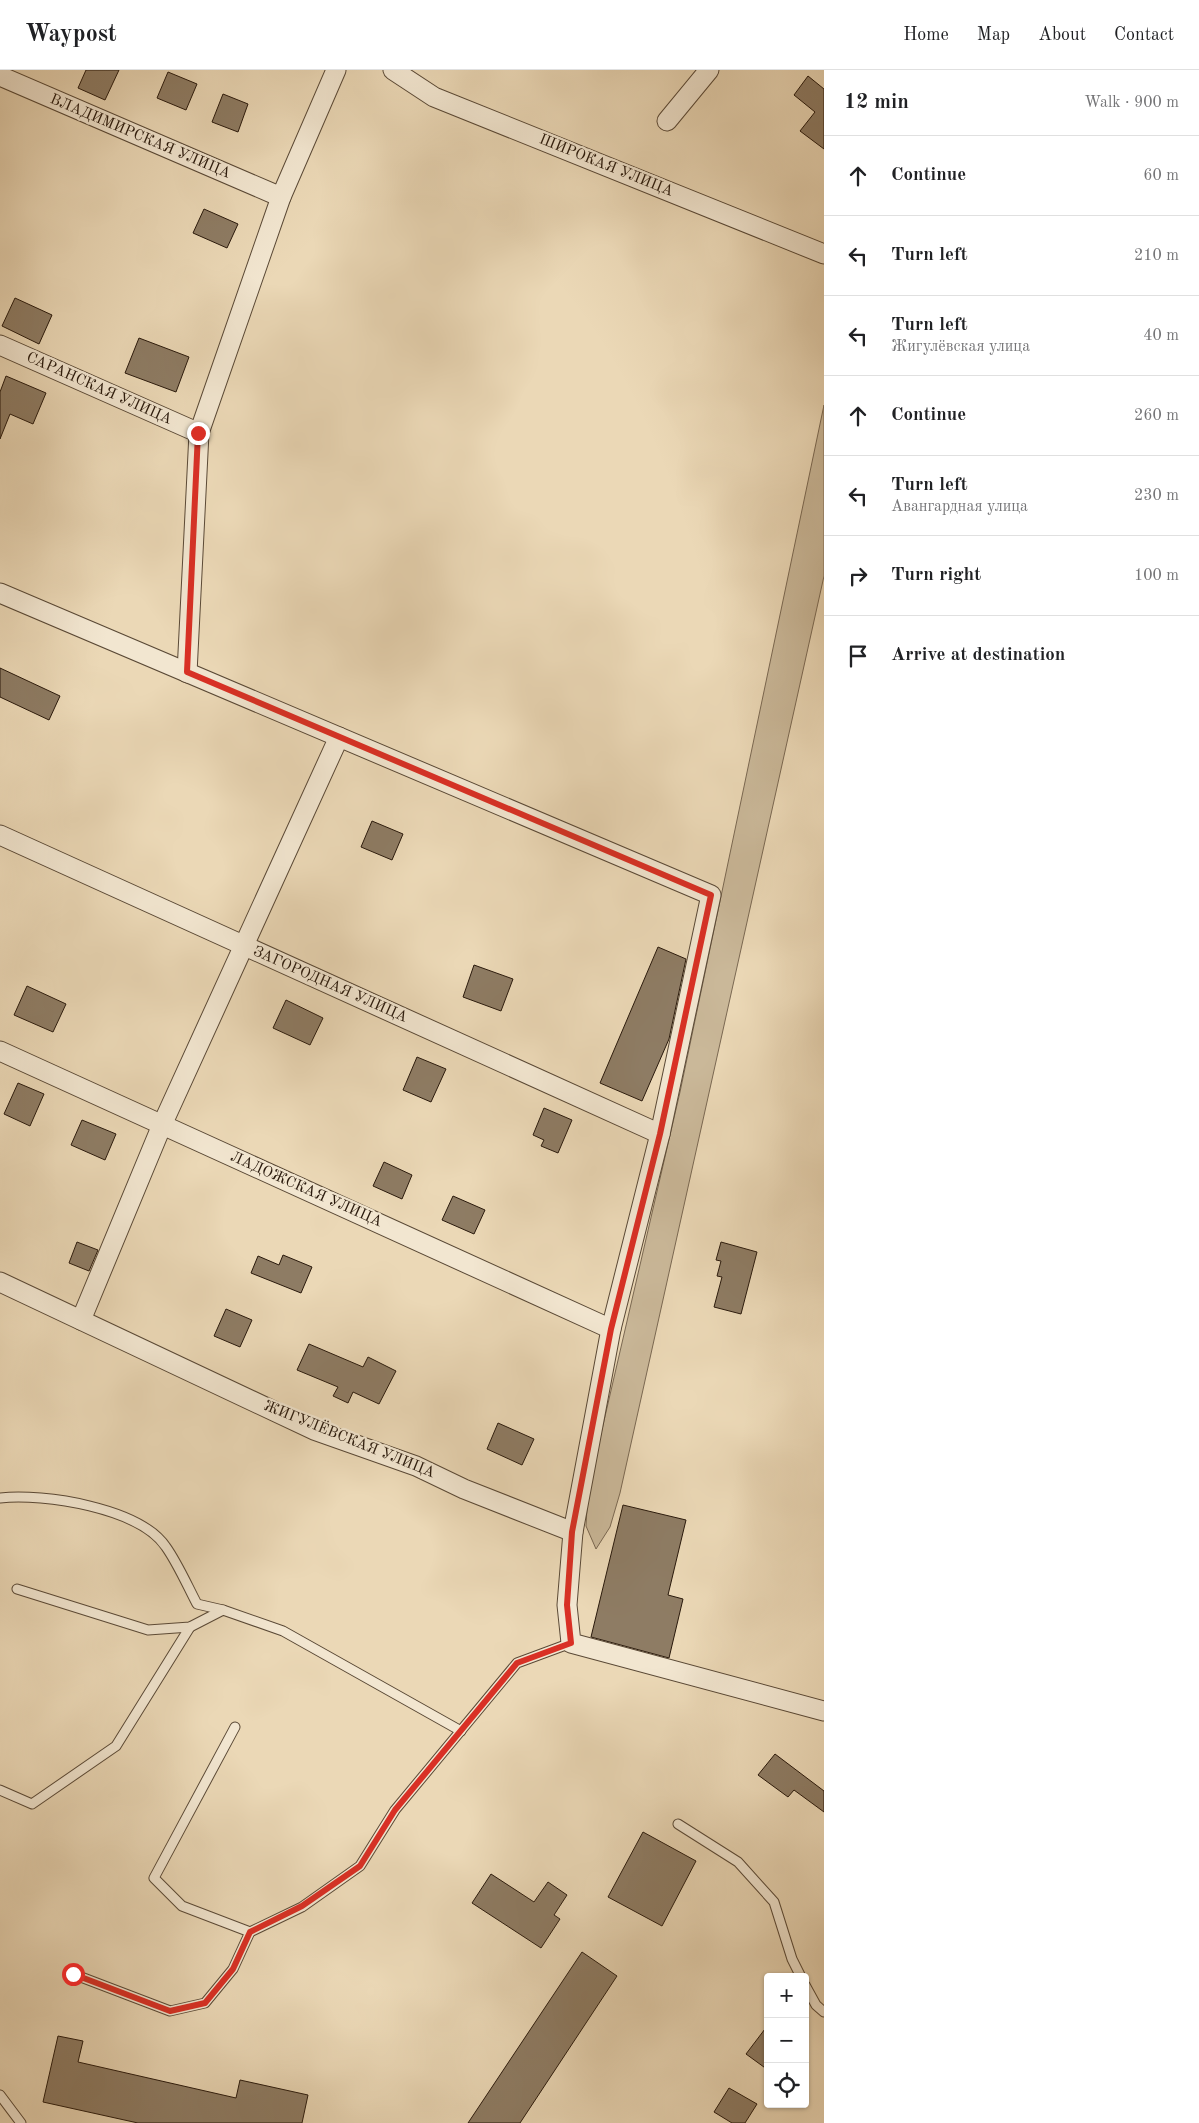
<!DOCTYPE html>
<meta charset="utf-8">
<style>
body{margin:0;font-family:"Old Standard TT",serif;background:#f2f2f2;color:#202124}
.controls{position:absolute;right:15px;bottom:15px;display:grid;overflow:hidden;border-radius:5px;box-shadow:0 1px 4px #0004}
.controls button{width:45px;height:45px;display:grid;place-items:center;padding:0;border:0;border-bottom:1px solid #e0e0e0;background:#fff;color:#202124;font:25px sans-serif}
.stop{position:absolute;width:15px;height:15px;margin:-11px;border:4px solid #d93025;border-radius:50%;background:#fff}
.stop.end{background:#d93025;border-color:#fff;box-shadow:0 1px 5px #0008}
.list{margin:0;padding:0;list-style:none}
h2{display:flex;justify-content:space-between;align-items:center;height:65px;margin:0;padding:0 20px;font-size:21px}
h2 small{font-size:16px;font-weight:400;color:#757577}
.list li{display:grid;grid-template-columns:32px 1fr auto;gap:15px;align-items:center;box-sizing:border-box;height:80px;padding:0 20px;border-top:1px solid #e0e0e0}
.list b{display:block;font-size:19px;white-space:nowrap}
.list p{margin:0;font-size:16px;white-space:nowrap;color:#757577}
.list em{font-size:16px;font-style:normal;color:#757577}
.icon{flex:none;width:28px;height:28px;fill:none;stroke:currentColor;stroke-width:2;stroke-linecap:round;stroke-linejoin:round}
.map{position:relative;flex:none;width:824px;height:2053px;overflow:hidden}
header{display:flex;align-items:center;gap:30px;box-sizing:border-box;height:70px;padding:0 25px;background:#fff;border-bottom:1px solid #e0e0e0}
header strong{font-size:24px}
nav{display:flex;gap:28px;margin-inline-start:auto;font-size:18px}
main{display:flex}
aside{flex:1;background:#fff}
.map>svg:first-child{display:block}
.green{fill:#cab899;stroke:#7a6852}
.building{fill:#8e7c64;stroke:#29190c}
.lines{fill:none;stroke-linecap:round;stroke-linejoin:round}
.lane-casing{stroke:#5a4936;stroke-width:11}
.street-casing{stroke:#5a4936;stroke-width:21}
.lane{stroke:#f2e6d0;stroke-width:9}
.street{stroke:#f2e6d0;stroke-width:19}
.route{stroke:#d93025;stroke-width:6}
.labels{text-anchor:middle;dominant-baseline:central;stroke-width:4.5;stroke-linejoin:round;paint-order:stroke}
.street-label{font-size:15px;fill:#29190c;stroke:#f2e6d0}
</style>
<header>
<strong>Waypost</strong>
<nav><a>Home</a><a>Map</a><a>About</a><a>Contact</a></nav>
</header>
<main>
<div class="map">
<svg width="824" height="2053" viewBox="0 0 824 2053">
<rect width="100%" height="100%" fill="#ebd8b6"/>
<filter id="stains"><feTurbulence type="fractalNoise" baseFrequency=".004" numOctaves="4"/><feColorMatrix values="0 0 0 0 .2 0 0 0 0 .09 0 0 0 0 .02 0 0 0 .5 -.17"/></filter>
<radialGradient id="worn" r=".72"><stop offset=".6" stop-color="#630" stop-opacity="0"/><stop offset="1" stop-color="#630" stop-opacity=".3"/></radialGradient>
<path class="green" d="M824 335V506L620 1423 610 1457 596 1479 586 1456 588 1420 680 1022Z"/>
<g class="building">
<path d="M86 0H119L105 30 78 18Z"/>
<path d="M168 2 197 14 186 40 157 28Z"/>
<path d="M808 6 824 19V79L800 61 815 42 794 25Z"/>
<path d="M223 24 248 34 238 62 212 52Z"/>
<path d="M204 139 238 154 227 178 193 163Z"/>
<path d="M15 228 52 245 39 274 2 256Z"/>
<path d="M139 268 189 287 176 322 125 303Z"/>
<path d="M6 306 46 323 33 354 10 344 0 369V322Z"/>
<path d="M0 598 60 626 49 650 0 627Z"/>
<path d="M372 751 403 764 392 790 361 777Z"/>
<path d="M658 877 686 889 669 969 642 1031 600 1013Z"/>
<path d="M474 895 513 909 501 941 463 927Z"/>
<path d="M27 916 66 934 53 962 14 945Z"/>
<path d="M286 930 323 948 310 975 273 958Z"/>
<path d="M417 987 446 999 431 1032 403 1020Z"/>
<path d="M18 1013 44 1024 30 1056 4 1044Z"/>
<path d="M544 1038 572 1050 558 1083 541 1076 544 1070 533 1065Z"/>
<path d="M82 1050 116 1064 105 1090 71 1075Z"/>
<path d="M384 1092 412 1105 402 1129 373 1116Z"/>
<path d="M453 1126 485 1140 474 1164 442 1150Z"/>
<path d="M77 1172 98 1180 89 1201 69 1193Z"/>
<path d="M721 1172 757 1182 741 1244 714 1237 722 1207 717 1206 721 1191 716 1190Z"/>
<path d="M283 1185 312 1197 301 1223 251 1203 258 1186 279 1195Z"/>
<path d="M226 1239 252 1250 240 1277 214 1266Z"/>
<path d="M309 1274 363 1297 368 1287 396 1301 379 1334 353 1322 348 1333 333 1326 338 1317 297 1300Z"/>
<path d="M498 1353 534 1369 522 1395 487 1379Z"/>
<path d="M623 1435 686 1450 668 1525 683 1529 669 1588 591 1567Z"/>
<path d="M775 1684 824 1721V1742L794 1720 788 1727 758 1705Z"/>
<path d="M643 1762 696 1791 662 1856 608 1827Z"/>
<path d="M491 1804 534 1832 548 1812 567 1825 554 1845 560 1849 541 1878 472 1833Z"/>
<path d="M582 1882 617 1906 520 2053H468Z"/>
<path d="M768 1955V2000L746 1984Z"/>
<path d="M58 1966 83 1971 78 1992 236 2028 240 2010 308 2025 302 2053H138L43 2032Z"/>
<path d="M729 2018 757 2034 745 2053H732L714 2042Z"/>
</g>
<g class="lines">
<defs>
<g id="lane">
<path d="M0 1428C44 1423 140 1438 166 1477 178 1494 187 1515 197 1534L223 1540"/>
<path d="M17 1519 148 1560 190 1557 223 1540 283 1561 461 1661"/>
<path d="M235 1657 154 1808 182 1836 250 1862 302 1837 360 1796 395 1740 517 1593 571 1573"/>
<path d="M0 1720 32 1734 116 1676 190 1557"/>
<path d="M678 1754 738 1792 774 1832 792 1889 801 1907"/>
<path d="M73 1904 170 1941 205 1933 233 1899 250 1862"/>
<path d="M805 1915 816 1935 824 1942"/>
<path d="M0 2025 21 2053"/>
</g>
<g id="street">
<path d="M393 0 434 27 824 184"/>
<path d="M0 6 281 127"/>
<path d="M667 51 709 0"/>
<path d="M0 275 199 363"/>
<path d="M0 523 711 825 660 1064 611 1259 573 1462"/>
<path d="M187 603 199 363 281 127 336 0"/>
<path d="M0 765 660 1064"/>
<path d="M0 981 611 1259"/>
<path d="M0 1212 314 1360 416 1396 464 1419 573 1462 567 1535 571 1573 824 1641"/>
<path d="M81 1250 162 1055 339 667"/>
</g>
</defs>
<use href="#lane" class="lane-casing"/>
<use href="#street" class="street-casing"/>
<use href="#lane" class="lane"/>
<use href="#street" class="street"/>
</g>
<g class="lines">
<path class="route" d="M73 1904 170 1941 205 1933 233 1899 250 1862 302 1836 360 1796 395 1740 517 1593 571 1573 567 1535 572 1462 611 1259 660 1064 711 825 187 602 198 363"/>
</g>
<g class="labels">
<g class="street-label">
<text transform="translate(140 67) rotate(23)">ВЛАДИМИРСКАЯ УЛИЦА</text>
<text transform="translate(606 96) rotate(22)">ШИРОКАЯ УЛИЦА</text>
<text transform="translate(99 319) rotate(24)">САРАНСКАЯ УЛИЦА</text>
<text transform="translate(330 915) rotate(24)">ЗАГОРОДНАЯ УЛИЦА</text>
<text transform="translate(306 1120) rotate(24)">ЛАДОЖСКАЯ УЛИЦА</text>
<text transform="translate(349 1370) rotate(22)">ЖИГУЛЁВСКАЯ УЛИЦА</text>
</g>
</g>
<rect width="100%" height="100%" filter="url(#stains)"/>
<rect width="100%" height="100%" fill="url(#worn)"/>
</svg>
<div class="controls">
<button>+</button>
<button>−</button>
<button><svg class="icon" aria-label="locate" viewBox="0 0 24 24"><circle cx="12" cy="12" r="6"/><path d="M12 2v4M12 18v4M2 12h4M18 12h4"/></svg></button>
</div>
<div class="stop" style="left:73px;top:1904px"></div>
<div class="stop end" style="left:198px;top:363px"></div>
</div>
<aside>
<h2>12 min<small>Walk · 900 m</small></h2>
<ul class="list">
<li><svg class="icon" aria-label="ahead" viewBox="0 0 24 24"><path d="M12 20V5M6 11l6-6 6 6"/></svg><div><b>Continue</b></div><em>60 m</em></li>
<li><svg class="icon" aria-label="left" viewBox="0 0 24 24"><path d="M17 20v-9H6M10 6l-5 5 5 5"/></svg><div><b>Turn left</b></div><em>210 m</em></li>
<li><svg class="icon" aria-label="left" viewBox="0 0 24 24"><path d="M17 20v-9H6M10 6l-5 5 5 5"/></svg><div><b>Turn left</b><p>Жигулёвская улица</p></div><em>40 m</em></li>
<li><svg class="icon" aria-label="ahead" viewBox="0 0 24 24"><path d="M12 20V5M6 11l6-6 6 6"/></svg><div><b>Continue</b></div><em>260 m</em></li>
<li><svg class="icon" aria-label="left" viewBox="0 0 24 24"><path d="M17 20v-9H6M10 6l-5 5 5 5"/></svg><div><b>Turn left</b><p>Авангардная улица</p></div><em>230 m</em></li>
<li><svg class="icon" aria-label="right" viewBox="0 0 24 24"><path d="M7 20v-9h11M14 6l5 5-5 5"/></svg><div><b>Turn right</b></div><em>100 m</em></li>
<li><svg class="icon" aria-label="arrive" viewBox="0 0 24 24"><path d="M6 21V4h12l-3 4 3 4H6"/></svg><div><b>Arrive at destination</b></div></li>
</ul>
</aside>
</main>
